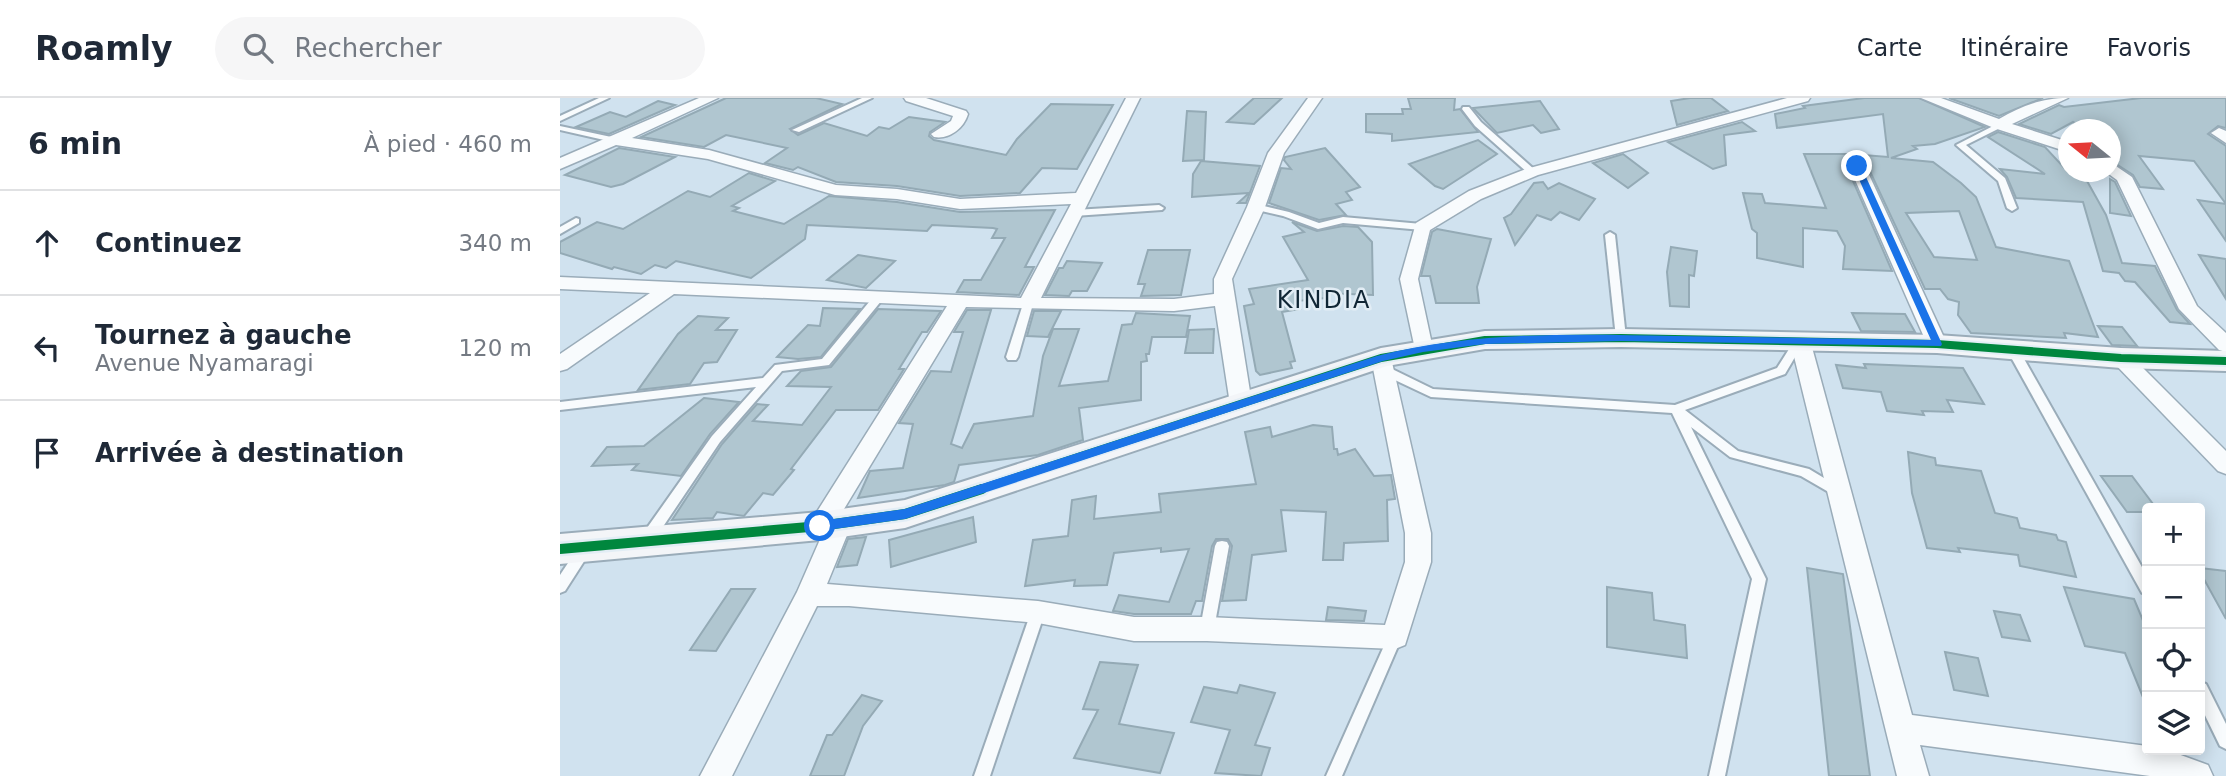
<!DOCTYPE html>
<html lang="fr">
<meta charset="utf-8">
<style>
body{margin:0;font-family:"DejaVu Sans",sans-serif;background:#f6f6f7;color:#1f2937}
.controls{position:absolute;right:21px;bottom:21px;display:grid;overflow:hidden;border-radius:7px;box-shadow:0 4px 18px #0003}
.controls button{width:63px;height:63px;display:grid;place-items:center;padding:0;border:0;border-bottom:2px solid #e0e1e3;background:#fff;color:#1f2937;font:35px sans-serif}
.compass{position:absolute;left:1498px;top:21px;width:63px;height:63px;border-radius:50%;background:#fff;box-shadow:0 4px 18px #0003;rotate:288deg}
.stop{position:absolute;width:21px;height:21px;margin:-16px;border:5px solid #1a73e8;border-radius:50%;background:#fff}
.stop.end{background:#1a73e8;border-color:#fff;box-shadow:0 2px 7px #0008}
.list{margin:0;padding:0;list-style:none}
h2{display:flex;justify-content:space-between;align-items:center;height:91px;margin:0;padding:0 28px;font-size:30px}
h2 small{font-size:23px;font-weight:400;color:#747a83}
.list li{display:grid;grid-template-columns:46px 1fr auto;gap:21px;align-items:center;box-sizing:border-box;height:105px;padding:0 28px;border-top:2px solid #e0e1e3}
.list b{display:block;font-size:26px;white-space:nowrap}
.list p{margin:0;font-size:23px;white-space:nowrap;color:#747a83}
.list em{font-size:23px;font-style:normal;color:#747a83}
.icon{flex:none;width:38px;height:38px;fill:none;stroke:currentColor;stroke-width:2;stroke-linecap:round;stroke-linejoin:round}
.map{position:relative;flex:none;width:1666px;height:678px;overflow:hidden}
header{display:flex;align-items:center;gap:42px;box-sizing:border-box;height:98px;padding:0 35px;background:#fff;border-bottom:2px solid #e0e1e3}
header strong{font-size:33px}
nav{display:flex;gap:38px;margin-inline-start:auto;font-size:24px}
.search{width:490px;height:63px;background:#f6f6f7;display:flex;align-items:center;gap:18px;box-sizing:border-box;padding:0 24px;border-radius:38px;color:#747a83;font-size:26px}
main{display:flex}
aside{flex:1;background:#fff}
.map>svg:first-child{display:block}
.building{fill:#b0c6d0;stroke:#94aab5;stroke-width:2;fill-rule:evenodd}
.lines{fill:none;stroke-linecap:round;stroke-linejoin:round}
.lane-casing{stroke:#9aacb9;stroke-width:4}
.street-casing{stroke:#9aacb9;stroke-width:3}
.secondary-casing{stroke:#9aacb9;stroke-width:4}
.lane{fill:#f8fbfd;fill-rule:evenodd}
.street{fill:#f8fbfd;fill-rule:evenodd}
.secondary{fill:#f3f5f8;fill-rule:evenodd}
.cycleway-far1-casing{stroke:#e2edf5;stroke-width:12}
.cycleway-casing{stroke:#e2edf5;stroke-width:15}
.cycleway-far1{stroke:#00873e;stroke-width:8}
.cycleway{stroke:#00873e;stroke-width:10}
.route{fill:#1a73e8}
.labels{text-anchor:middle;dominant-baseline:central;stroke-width:5;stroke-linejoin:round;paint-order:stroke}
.quarter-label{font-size:24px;letter-spacing:2px;fill:#102635;stroke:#e2edf5}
</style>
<header>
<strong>Roamly</strong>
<div class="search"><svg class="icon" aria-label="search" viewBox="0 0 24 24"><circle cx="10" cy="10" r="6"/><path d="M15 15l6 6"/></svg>Rechercher</div>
<nav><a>Carte</a><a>Itinéraire</a><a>Favoris</a></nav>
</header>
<main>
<aside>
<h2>6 min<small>À pied · 460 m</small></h2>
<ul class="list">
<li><svg class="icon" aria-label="ahead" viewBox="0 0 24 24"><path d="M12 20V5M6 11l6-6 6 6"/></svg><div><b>Continuez</b></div><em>340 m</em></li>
<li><svg class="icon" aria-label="left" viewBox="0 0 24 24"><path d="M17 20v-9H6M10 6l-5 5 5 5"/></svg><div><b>Tournez à gauche</b><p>Avenue Nyamaragi</p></div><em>120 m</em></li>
<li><svg class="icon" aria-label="arrive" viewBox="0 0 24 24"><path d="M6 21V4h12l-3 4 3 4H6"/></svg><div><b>Arrivée à destination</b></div></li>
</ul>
</aside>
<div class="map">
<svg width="1666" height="678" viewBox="0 0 1666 678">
<rect width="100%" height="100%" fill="#d0e2ef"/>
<g class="building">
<path d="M166 0H256L282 6 230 31 238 37 264 25 307 38 319 29 329 31 349 19 385 24 370 34 369 38 374 42 446 57 457 41 491 6 553 7 517 71 482 70 460 95 400 98 337 88 276 84 238 69 233 72 205 65 227 50 166 37 144 49 81 39Z"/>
<path d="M694 0H722L694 26 667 24Z"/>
<path d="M848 0H895L894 12 900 11 918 34 832 43V36L806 34V16H843L842 11H851Z"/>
<path d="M1130 0H1151L1168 13 1117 27 1111 3Z"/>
<path d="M1304 0H1359L1425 29 1375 46 1353 48 1357 51 1331 60 1373 64 1401 85 1416 99 1436 149 1509 163 1538 239 1504 235 1506 240 1411 235 1398 217 1399 204 1388 201 1380 191H1365L1307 67 1298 61 1287 69 1332 173 1283 171 1285 148 1277 133 1243 130V169L1197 160V135L1192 131 1183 95 1202 96 1205 105 1266 110 1244 56H1291L1328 59 1323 16 1217 30 1215 16 1245 10 1243 8ZM1399 113 1417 162 1374 159 1346 115Z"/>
<path d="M1389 0H1483L1439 18Z"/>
<path d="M1581 0H1666V30L1658 28 1648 36 1666 48V143L1638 102 1666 106 1634 63 1579 58 1603 91 1580 89 1573 77 1550 62V32H1541L1539 28 1524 30 1513 24 1491 36 1459 26 1499 7 1504 9Z"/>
<path d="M98 3 115 7 49 36 16 29 50 14 66 19Z"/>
<path d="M980 3 999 31 981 35 973 27 937 35 913 10Z"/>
<path d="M627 13 646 14 644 62 623 63Z"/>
<path d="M1182 24 1195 33 1164 37 1166 67 1153 71 1108 44Z"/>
<path d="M1438 34 1485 49 1508 74H1522L1546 117 1562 165 1595 168 1617 212 1630 226 1610 224 1575 184 1565 183 1559 175 1543 173 1523 104 1456 100 1447 79 1440 71 1485 76 1428 39Z"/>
<path d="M918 42 937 56 883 91 875 88 849 66Z"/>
<path d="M59 50 115 59 63 86 51 89 5 77Z"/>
<path d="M765 50 800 89 786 94 792 102 776 106 786 117 759 122 709 105 721 70 731 71 724 62 725 59Z"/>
<path d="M1063 56 1088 75 1068 90 1033 65Z"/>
<path d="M641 63 700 68 686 105H678L689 95 632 99 633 76Z"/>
<path d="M189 75 215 83 172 108 179 110 173 113 224 126 269 98 337 104 400 114 495 112 465 169H474L459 197 397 194 404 182H421L445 140H432L437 131 433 130 372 127 367 133 247 127 245 141 191 180 116 163 106 170 95 167 81 176 54 169 52 171 0 155V144L37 124 63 131 128 93 150 99Z"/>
<path d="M1550 81 1555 84 1571 118 1550 115Z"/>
<path d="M983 84 988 91 999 85 1035 101 1019 122 1000 114 991 122 977 117 955 147 944 120 951 116 974 85Z"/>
<path d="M732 124 757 133 783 128 798 129 812 144 813 197 764 195 765 200 737 203 740 211 722 214 735 263 730 264 732 270 700 277 696 273 684 208 694 206 689 191 748 182 723 139 744 134Z"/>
<path d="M877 131 931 141 917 189 919 205H876L870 178H861L872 134Z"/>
<path d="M1111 149 1137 153 1134 178 1129 177V209L1110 208 1107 174Z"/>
<path d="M588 152H630L621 197 581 198 585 186H578Z"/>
<path d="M298 157 335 163 306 190 267 182Z"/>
<path d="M1639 157 1666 161V201Z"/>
<path d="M507 163 542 165 527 193H512L509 198 485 197 499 170H503Z"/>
<path d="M263 210 300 211 261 259 238 261 217 259 248 227 260 228Z"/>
<path d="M318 211 381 213 367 234H362L339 271H344L318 312H276L231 371 234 372 213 397 203 395 184 418 157 414 153 420 112 422 162 346 197 306 208 307 193 323 242 327 271 289 227 288 241 273 271 269Z"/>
<path d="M407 212H431L391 346 402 350 414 326 473 318 483 258 493 231H519L499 288 548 283 562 227 572 226 576 215 630 218 626 239H592L589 256H586L587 263 581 264V302L519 310 523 342 478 357 399 367 394 384 385 387 298 400 310 373 343 370 353 326 339 325 371 273 391 274 403 234H394Z"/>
<path d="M474 213H501L488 239 467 238Z"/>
<path d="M1292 215 1345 216 1355 234 1301 233Z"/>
<path d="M138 218 168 220 156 232H177L157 264 144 265 130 286 78 292 118 236Z"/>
<path d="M1538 228 1562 229 1577 248 1552 247Z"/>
<path d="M654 231 653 255H625L629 232Z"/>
<path d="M1304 266 1403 270 1424 306 1387 302 1393 314 1362 313 1364 317 1327 313 1321 294 1283 290 1276 267 1306 270Z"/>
<path d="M144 300 179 304 150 336 121 378 72 372 78 366 32 368 47 349 84 348Z"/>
<path d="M753 327 772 329 774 351H777L778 357 795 351 814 378 831 377 835 401 827 402 828 443 784 445 783 462H763L766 414 721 412 726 453 692 457 686 502 662 503 672 448 668 441H656L652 448 642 503H636L631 516H574L553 513 559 497 609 504 629 451 601 454V450L554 455 547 487 514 488 515 482 465 488 473 442 508 438 512 402 536 398 534 421 601 414 599 396 696 386 685 334 710 329 712 339Z"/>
<path d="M1348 354 1375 360 1376 367 1421 373 1435 415 1457 420 1460 430 1496 437 1498 442 1506 444 1516 479 1460 468 1458 457 1398 450 1400 454 1367 450 1352 395Z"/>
<path d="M1541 378H1572L1596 410H1587V414H1567Z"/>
<path d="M413 419 416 444 331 469 329 442Z"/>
<path d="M306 439 297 467 277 469 288 441Z"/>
<path d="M1247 470 1283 476 1310 678H1269Z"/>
<path d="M1640 470 1666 473V521L1640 474Z"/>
<path d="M1047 489 1092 495 1094 522 1125 527 1127 560 1047 549Z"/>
<path d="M1504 489 1574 501 1587 532V609L1565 555 1525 548Z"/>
<path d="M171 491H195L156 553 130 552Z"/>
<path d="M768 509 806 513 804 523 766 522Z"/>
<path d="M1434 513 1460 517 1470 543 1442 539Z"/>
<path d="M1385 554 1418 560 1428 598 1394 592Z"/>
<path d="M540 564 578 567 559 626 614 635 600 675 514 660 538 612 523 611Z"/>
<path d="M680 587 715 595 695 647 710 650 701 678 655 675 670 632 631 624 644 589 677 595Z"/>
<path d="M302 597 322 603 303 628 284 678H250L267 637H272Z"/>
</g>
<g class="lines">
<defs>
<g id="lane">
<path d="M39 0H49L0 23V18Z"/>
<path d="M302 0H312L239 34 232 32Z"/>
<path d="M903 9H909L921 24 975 72V76H969L915 28 902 11Z"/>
<path d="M1439 25 1443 27 1442 29 1406 47 1445 80 1457 110 1452 113 1447 110 1438 83 1396 47Z"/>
<path d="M0 28 56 40 57 42 53 44 0 32Z"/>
<path d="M696 106 729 114 759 125 783 119 862 126 867 129 862 132 783 125 758 131 723 118 693 111 691 109Z"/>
<path d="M599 107 604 110 602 112 514 118 509 115 514 112Z"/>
<path d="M16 120 19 121V125L0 136V129Z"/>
<path d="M1050 134 1055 137 1066 240 1061 243 1056 240 1045 137Z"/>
<path d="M318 197 323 200 322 202 269 267 222 273 160 344 92 445 87 446 82 445 80 441 82 437 152 338 196 289 0 312V304L203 280 215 267 262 261 314 198Z"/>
<path d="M468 203 473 206 458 259 456 262H448L446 259 463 206Z"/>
<path d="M1240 239 1245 242 1225 276 1125 312 1178 353 1249 371 1284 392 1285 395 1284 398 1279 400 1241 378 1170 359 1131 329 1206 481 1165 678H1149L1192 481 1112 315 871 299 820 275 818 272 820 269H828L873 291 1115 307 1217 270 1236 240Z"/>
<path d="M1453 248 1459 252 1587 478V497L1582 495 1447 252Z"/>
<path d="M662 443 667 444 669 448 654 531 652 535 647 537 642 535 640 531 655 448 657 444Z"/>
<path d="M25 446 30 447 32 451 5 493 0 495V477L20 447Z"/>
<path d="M478 508 483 510 485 514 430 678H414L471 514 473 510Z"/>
<path d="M835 533 840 534 842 539 782 678H766L828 539 830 534Z"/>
<path d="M1640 584 1646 586 1666 626V651L1660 648 1640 607Z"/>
</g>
<g id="street">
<path d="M139 0H158L72 40 149 52 276 87 337 91 400 101 516 95 566 0H580L481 200 614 201 654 196V181L687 109 708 55 748 0H762L724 55 705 109 672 181 692 306 689 311 681 313 673 311 670 306 655 208 614 213 406 209 281 416 289 418 292 425 267 486 478 503 574 519H647L825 527 845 464V435L811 260 814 255H828L831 260 871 435V464L845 547 835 551 647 543H574L478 525 289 508H257L172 678H140L237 494 262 437 251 435 248 428 387 208 114 196 7 271 0 273V256L90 195 0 191V179L461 200 511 106 400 111 337 101 275 97 148 61 56 47 0 71V60Z"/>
<path d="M344 0H366L406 13 408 16C404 30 389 42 374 39L371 36 391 23 393 18 346 3Z"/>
<path d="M1227 0H1250L1248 3 978 77 921 101 870 132 858 181 873 251 870 256H856L840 181 856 125 909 93 966 71Z"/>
<path d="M1361 0H1381L1439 21C1462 8 1481 0 1508 0L1452 26 1508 44V54L1434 30Z"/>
<path d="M1659 30 1666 33V45L1651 35Z"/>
<path d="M1297 63 1305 68 1387 246 1384 251H1370L1367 246 1289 68Z"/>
<path d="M1550 64 1572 79 1637 208 1666 235V254L1659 252 1619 211 1557 82 1546 74H1550Z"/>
<path d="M1240 236 1247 237 1250 242 1352 617 1587 648V652H1607L1648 667 1653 678H1590L1360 647 1369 678H1337L1230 242 1233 237Z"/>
<path d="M1561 253 1568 255 1666 353V376L1658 373 1554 265 1551 260 1554 255Z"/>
</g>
<path id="secondary" d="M1061 231 1377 237 1561 250 1666 253V273L1561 270 1377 255 1061 249 925 251 827 268 345 430 260 442 0 466V436L260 414 345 402 821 250 925 233Z"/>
</defs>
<use href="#lane" class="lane-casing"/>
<use href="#street" class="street-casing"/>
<use href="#secondary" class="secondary-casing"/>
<use href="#lane" class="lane"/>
<use href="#street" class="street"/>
<use href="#secondary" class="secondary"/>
<defs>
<path id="cycleway-far1" d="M417 392 821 260 925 242 1061 240 1377 246 1561 260 1666 263"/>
<path id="cycleway" d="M0 451 260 428 345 416 422 391"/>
</defs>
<use href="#cycleway-far1" class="cycleway-far1-casing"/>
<use href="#cycleway" class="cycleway-casing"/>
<use href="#cycleway-far1" class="cycleway-far1"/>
<use href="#cycleway" class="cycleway"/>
</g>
<path class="route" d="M1297 65 1301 68 1382 246 1381 248 1061 243 925 246 863 254 823 263 345 421 260 433 253 428 260 423 345 411 817 258C914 233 1015 236 1114 238 1200 239 1285 241 1371 242L1293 68Z"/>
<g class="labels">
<g class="quarter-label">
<text x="764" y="202">KINDIA</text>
</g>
</g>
</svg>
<div class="controls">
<button>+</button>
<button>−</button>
<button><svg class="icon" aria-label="locate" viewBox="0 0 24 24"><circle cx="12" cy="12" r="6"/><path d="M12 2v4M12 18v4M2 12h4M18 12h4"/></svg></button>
<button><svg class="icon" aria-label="layers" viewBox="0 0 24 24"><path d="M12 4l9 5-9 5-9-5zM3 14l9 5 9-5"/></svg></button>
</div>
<svg class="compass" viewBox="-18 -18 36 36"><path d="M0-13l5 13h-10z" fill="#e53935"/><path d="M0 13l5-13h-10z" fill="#747a83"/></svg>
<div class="stop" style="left:260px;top:428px"></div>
<div class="stop end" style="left:1297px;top:68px"></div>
</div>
</main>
